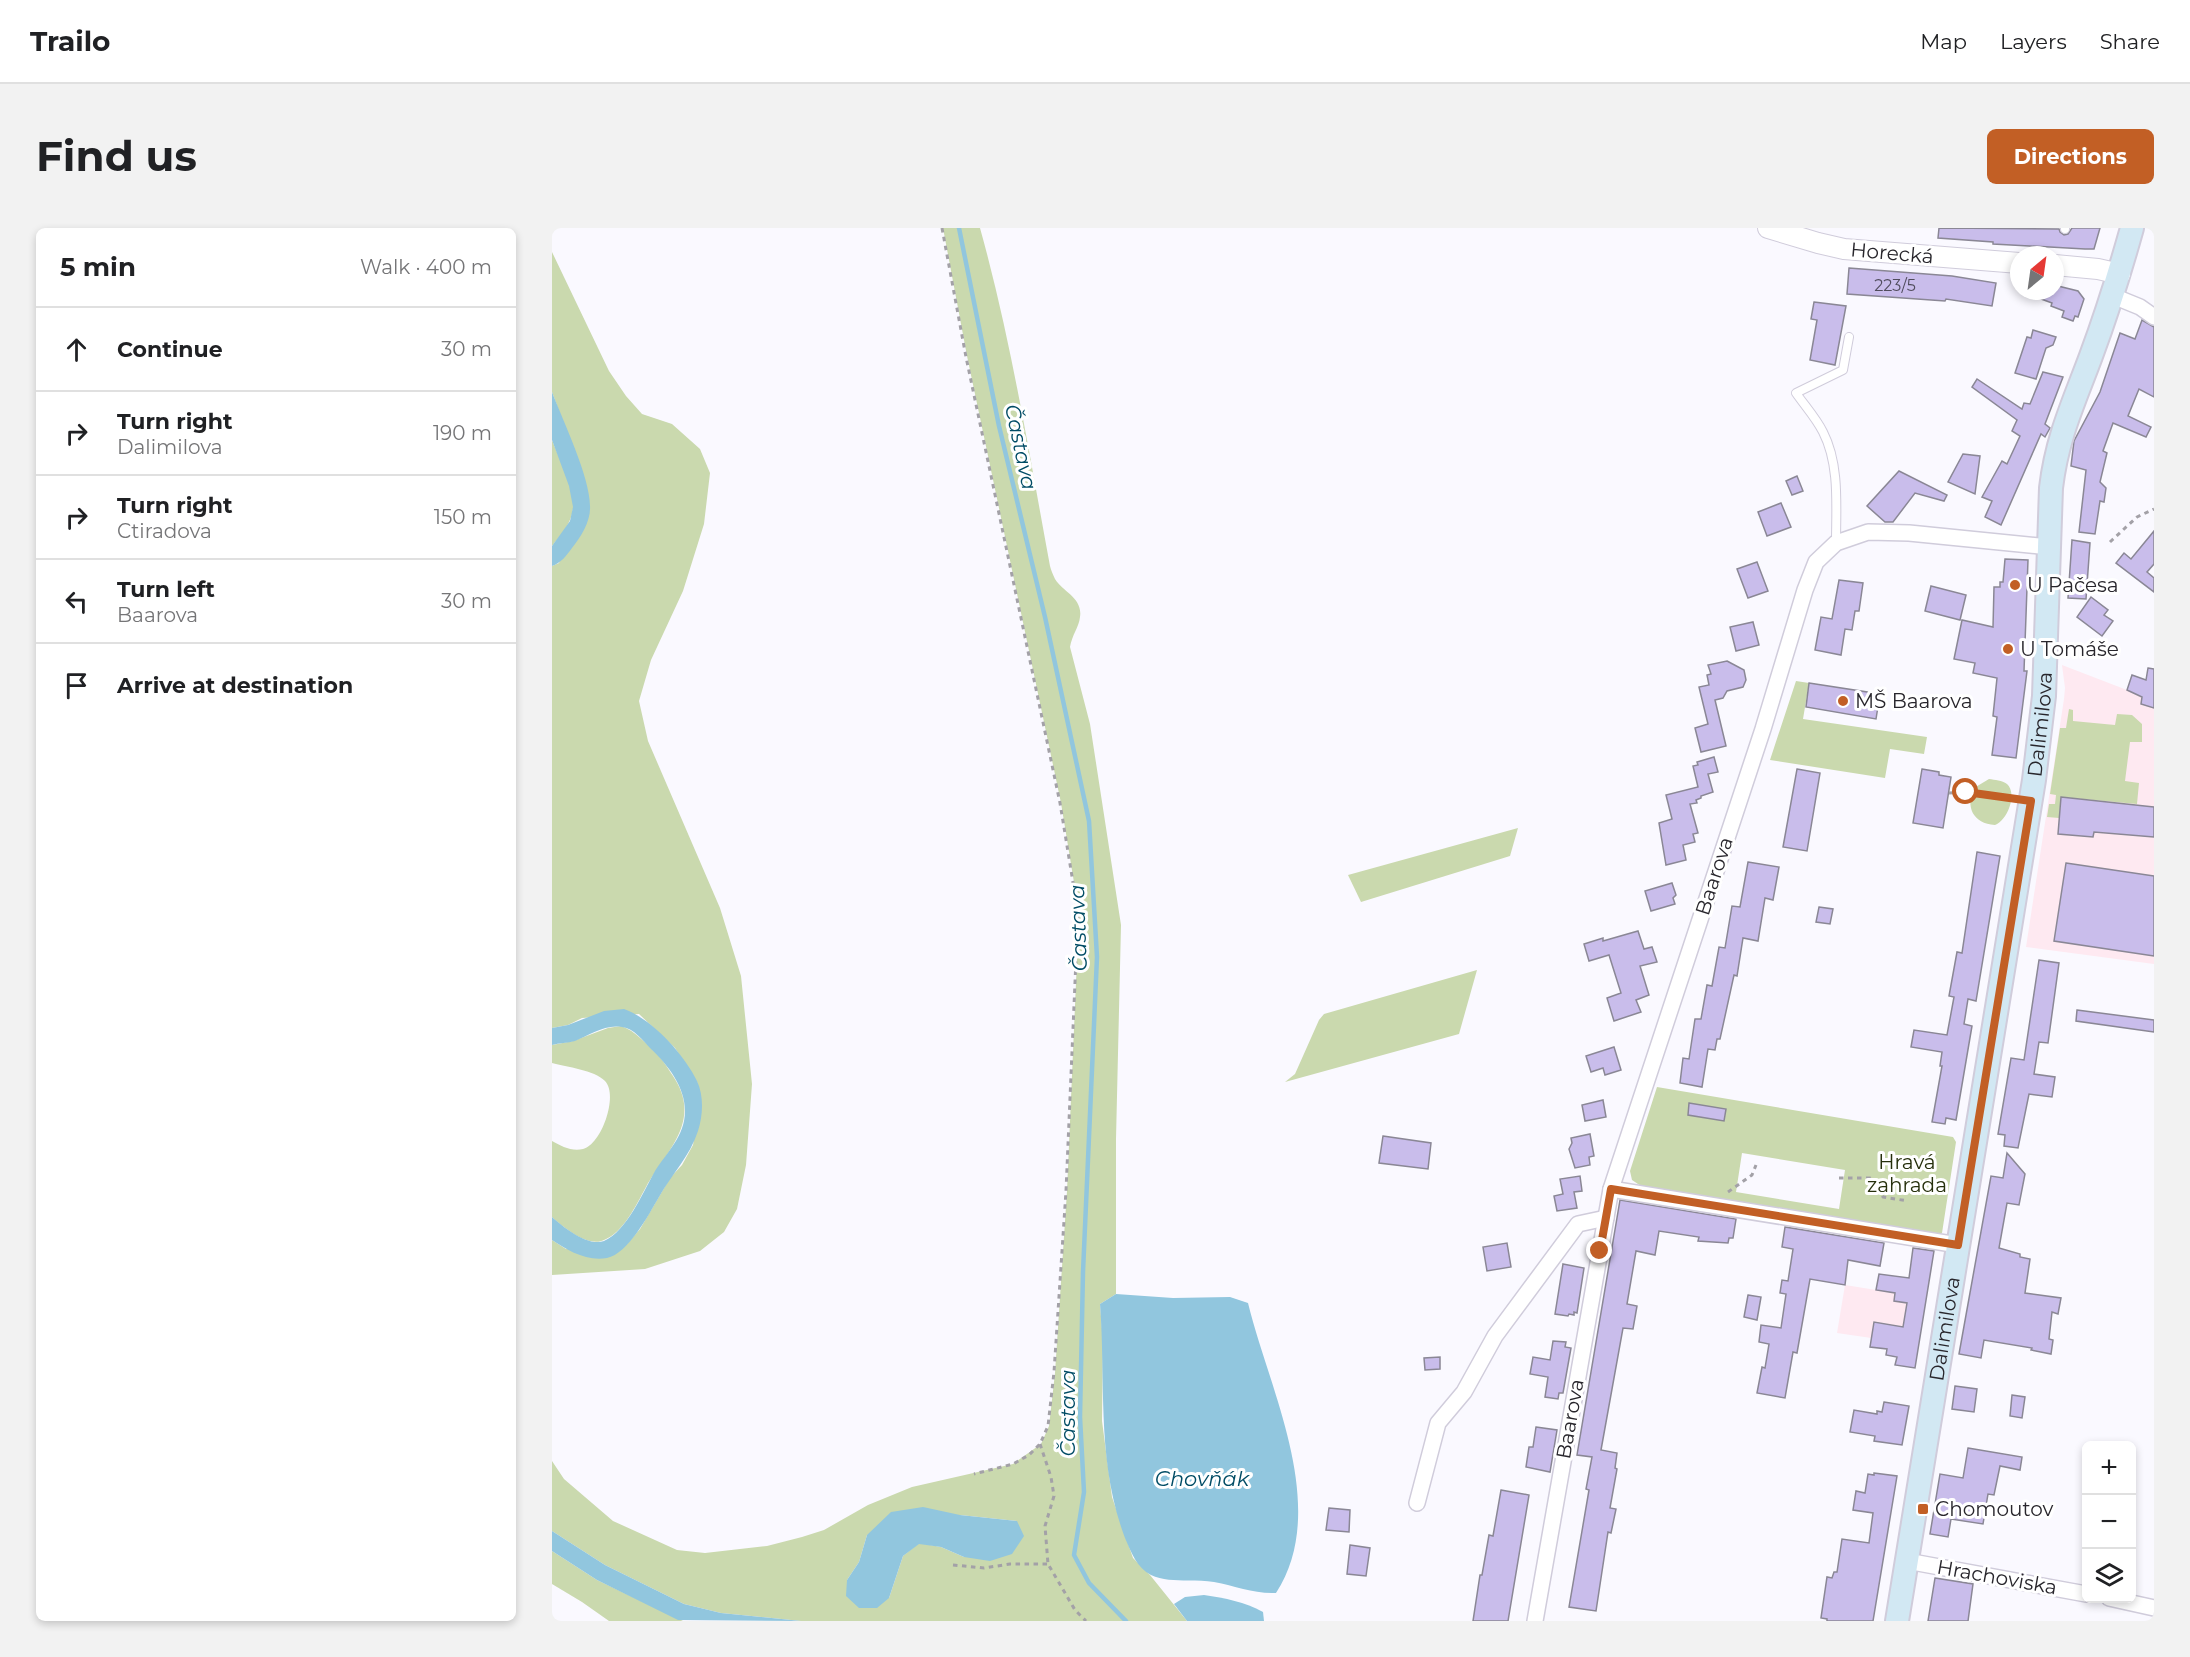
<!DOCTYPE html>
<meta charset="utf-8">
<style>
body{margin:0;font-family:Montserrat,sans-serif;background:#f2f2f2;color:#202124}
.controls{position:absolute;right:18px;bottom:18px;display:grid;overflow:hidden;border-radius:9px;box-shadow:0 3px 9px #0003}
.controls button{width:54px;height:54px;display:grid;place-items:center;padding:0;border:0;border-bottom:2px solid #e0e0e0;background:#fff;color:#202124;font:30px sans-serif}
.compass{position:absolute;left:1458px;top:18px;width:54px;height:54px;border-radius:50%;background:#fff;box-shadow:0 3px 9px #0003;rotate:29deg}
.stop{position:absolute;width:18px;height:18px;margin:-14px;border:4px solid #c25f25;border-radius:50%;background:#fff}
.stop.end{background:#c25f25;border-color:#fff;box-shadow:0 2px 6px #0008}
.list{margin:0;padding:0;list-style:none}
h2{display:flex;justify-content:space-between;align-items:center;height:78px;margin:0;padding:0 24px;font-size:26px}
h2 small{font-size:20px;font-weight:400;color:#757577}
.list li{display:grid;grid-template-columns:39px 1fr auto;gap:18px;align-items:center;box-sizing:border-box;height:84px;padding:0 24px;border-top:2px solid #e0e0e0}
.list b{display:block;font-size:22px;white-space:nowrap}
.list p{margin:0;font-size:20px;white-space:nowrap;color:#757577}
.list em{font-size:20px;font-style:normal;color:#757577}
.icon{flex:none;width:33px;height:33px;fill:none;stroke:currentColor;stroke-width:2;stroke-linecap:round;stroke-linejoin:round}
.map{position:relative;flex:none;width:1602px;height:1393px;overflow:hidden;border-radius:9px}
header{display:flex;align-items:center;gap:36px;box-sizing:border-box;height:84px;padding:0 30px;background:#fff;border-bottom:2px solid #e0e0e0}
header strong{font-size:28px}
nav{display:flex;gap:33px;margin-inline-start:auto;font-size:21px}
.intro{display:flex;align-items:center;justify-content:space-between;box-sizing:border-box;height:144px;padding:0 36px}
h1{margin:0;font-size:42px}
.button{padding:15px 27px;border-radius:9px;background:#c25f25;color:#fff;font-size:21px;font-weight:700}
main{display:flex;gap:36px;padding:0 36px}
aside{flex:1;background:#fff;border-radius:9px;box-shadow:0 3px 9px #0003}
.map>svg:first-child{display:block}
.industrial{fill:#fee9f1}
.green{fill:#cad9ae;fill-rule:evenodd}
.water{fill:#91c6de}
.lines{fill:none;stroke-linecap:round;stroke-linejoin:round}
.stream{stroke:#91c6de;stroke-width:4.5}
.building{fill:#c9bdeb;stroke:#8a8795;stroke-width:1.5}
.service-casing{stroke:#d0ccdb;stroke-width:10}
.minor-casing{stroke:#d0ccdb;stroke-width:18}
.tertiary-casing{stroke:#d0ccdb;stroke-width:22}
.secondary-casing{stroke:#d0ccdb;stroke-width:26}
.path{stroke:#a3a1a7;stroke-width:3;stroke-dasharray:4.5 4.5;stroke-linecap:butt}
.service{stroke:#fff;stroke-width:8}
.minor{stroke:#fff;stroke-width:15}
.tertiary{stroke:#fff;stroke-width:20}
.secondary{stroke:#d2e8f3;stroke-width:22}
.route{stroke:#c25f25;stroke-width:8}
.poi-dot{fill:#c25f25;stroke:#fff;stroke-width:2}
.labels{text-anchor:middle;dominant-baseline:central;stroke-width:6;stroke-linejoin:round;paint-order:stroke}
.number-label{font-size:16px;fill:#504c5c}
.street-label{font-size:20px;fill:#28262c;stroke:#fff}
.poi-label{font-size:20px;fill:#28262c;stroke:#fff;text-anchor:start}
.park-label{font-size:20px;fill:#26300c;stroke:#fff}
.water-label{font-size:21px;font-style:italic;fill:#004c65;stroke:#fff}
</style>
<header>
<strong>Trailo</strong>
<nav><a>Map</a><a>Layers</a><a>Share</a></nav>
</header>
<div class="intro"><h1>Find us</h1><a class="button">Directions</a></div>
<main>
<aside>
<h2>5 min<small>Walk · 400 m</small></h2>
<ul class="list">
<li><svg class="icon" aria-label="ahead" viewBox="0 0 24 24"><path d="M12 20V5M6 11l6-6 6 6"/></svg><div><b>Continue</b></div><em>30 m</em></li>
<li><svg class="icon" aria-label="right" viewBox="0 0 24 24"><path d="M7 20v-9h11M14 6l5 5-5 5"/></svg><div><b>Turn right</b><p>Dalimilova</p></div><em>190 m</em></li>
<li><svg class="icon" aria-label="right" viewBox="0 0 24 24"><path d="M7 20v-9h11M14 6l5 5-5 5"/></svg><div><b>Turn right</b><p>Ctiradova</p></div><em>150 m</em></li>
<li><svg class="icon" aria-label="left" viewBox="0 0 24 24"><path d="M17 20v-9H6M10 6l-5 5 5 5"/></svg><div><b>Turn left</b><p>Baarova</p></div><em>30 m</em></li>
<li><svg class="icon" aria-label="arrive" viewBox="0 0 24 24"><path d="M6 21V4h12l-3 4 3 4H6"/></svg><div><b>Arrive at destination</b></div></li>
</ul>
</aside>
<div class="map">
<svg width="1602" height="1393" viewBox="0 0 1602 1393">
<rect width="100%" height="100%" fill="#faf9ff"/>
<g class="industrial">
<path d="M1510 437 1575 462 1602 452V736L1474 719 1512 471 1513 460Z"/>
<path d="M1293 1057 1374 1070 1367 1117 1285 1105Z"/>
</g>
<g class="green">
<path d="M391 0H428C459 111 477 225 498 338 499 342 501 347 503 351 511 364 531 370 528 389 527 399 520 407 518 419L538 496 569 697 564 911V1066L548 1076 551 1113 550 1193 560 1269 581 1330 598 1347 635 1393H249L169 1385 132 1376 53 1337 0 1303V1233L12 1251 61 1293 125 1322 153 1325 215 1318 250 1309 272 1302 316 1277 360 1259 461 1236 489 1216 497 1198 503 1145 515 963 527 685 509 575 415 128ZM408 1287 465 1293 412 1329 389 1319 367 1315 351 1328 337 1370 295 1352 307 1334 315 1307Z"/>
<path d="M0 24 57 143 74 168 90 186 120 196 148 221 158 245 152 296 131 363 99 432 87 473 96 513 168 680 189 748 200 856 194 937 185 981 172 1004 148 1023 93 1041 0 1047V1012L14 1021 75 1016 88 1001 118 950 130 937 141 917 149 870 145 854 123 820 87 786 30 790 16 797 0 800V338L7 335 33 253 0 164Z"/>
<path d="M0 212C7 230 23 262 21 281 19 296 9 307 0 318Z"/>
<path d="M1244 453 1257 455 1251 491 1375 509 1372 526 1338 521 1333 550 1218 532Z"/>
<path d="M1517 481 1521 482V493L1563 497 1565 486 1580 487 1590 496V514H1578L1573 553 1587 555 1585 576 1509 569 1507 590 1495 589 1497 576H1503L1504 567 1498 566 1508 500H1514Z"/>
<path d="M1437 551C1443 552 1450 552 1455 556 1466 566 1455 593 1443 597 1421 596 1413 578 1422 560Z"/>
<path d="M966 600 958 628 809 674 796 647Z"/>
<path d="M925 742 907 806 733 854 743 846 767 792 772 786Z"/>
<path d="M69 798C84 803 94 816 105 826 112 833 116 841 121 848 151 893 115 922 94 959 84 977 72 1004 52 1012 36 1020 11 999 0 989V913C9 918 20 924 31 921 49 917 67 868 53 853 42 842 15 839 0 835V817L21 813 56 800Z"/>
<path d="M1105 859 1401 909 1404 914 1390 1005 1386 1006 1089 958 1080 952 1078 943ZM1190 925 1293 942 1287 981 1184 964Z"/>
<path d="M0 1323 45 1352 131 1393H57L30 1374 0 1356Z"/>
</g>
<g class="water">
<path d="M0 164C11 193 38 249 38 278 39 293 29 309 20 320 14 328 9 335 0 338V318L18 293 21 279 17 258 0 212Z"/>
<path d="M72 781C100 791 132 826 145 853 152 868 151 887 146 903 138 928 120 946 107 969 97 986 76 1026 55 1030 35 1034 15 1022 0 1012V989C11 999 36 1019 52 1013 75 1003 91 964 103 943 115 924 133 908 133 883 133 859 116 837 99 821 91 813 82 800 70 799 53 796 38 807 23 813 16 815 7 815 0 817V800L16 797 52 783Z"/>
<path d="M564 1066 621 1070 678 1069 696 1075C717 1162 779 1280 724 1365 702 1366 684 1358 662 1354 642 1350 617 1356 599 1347 585 1340 579 1324 573 1310 544 1233 554 1156 548 1076Z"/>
<path d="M371 1279 408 1287 465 1293 472 1308 460 1326 438 1333 412 1329 389 1319 367 1316 351 1328 337 1370 325 1380H307L294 1368 295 1352 307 1334 315 1307 339 1284Z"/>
<path d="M0 1303 53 1337 132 1376 169 1385 249 1393 126 1392 45 1352 0 1323Z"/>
<path d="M652 1367C673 1370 693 1374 711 1384L712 1393H635L622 1376 633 1369Z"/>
</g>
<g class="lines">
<path class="stream" d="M407 0 447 198 493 389 537 593 545 729 531 1044 528 1189 532 1264 522 1327 537 1355 574 1393"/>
</g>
<g class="building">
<path d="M1387 0 1507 1 1508 4 1512 7 1516 6 1520 0H1548L1542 21H1533L1441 16V14L1386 10Z"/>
<path d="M1297 40 1400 48 1444 55 1440 78 1394 71 1393 73 1295 66Z"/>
<path d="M1506 58 1526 63 1532 71 1526 89 1523 88 1521 93 1510 89 1512 83 1499 78 1500 75 1470 64 1503 63V60H1505Z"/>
<path d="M1262 74 1294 78 1283 137 1258 132 1265 92 1259 91Z"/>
<path d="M1590 92 1602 99V169L1587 161 1576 188 1599 199 1594 209 1561 195 1551 223 1555 225 1548 254 1554 260 1552 274 1548 273 1543 306 1527 304 1534 242 1519 238 1522 213 1548 164 1568 105 1583 111Z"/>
<path d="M1481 102 1504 109 1501 117 1494 120 1484 151 1463 145 1475 109 1479 110Z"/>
<path d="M1491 144 1511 149 1493 196 1498 200 1493 209 1489 206 1449 297 1433 289 1440 273 1430 269 1450 233 1455 236 1468 208 1460 203 1465 192 1420 159 1425 151 1470 181 1472 175 1478 176Z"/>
<path d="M1411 226 1428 228 1423 266 1396 254Z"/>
<path d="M1347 243 1395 267 1392 273 1363 265 1341 294H1333L1315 278Z"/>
<path d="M1245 248 1251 263 1240 267 1234 253Z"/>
<path d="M1229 275 1239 299 1215 308 1206 284Z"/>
<path d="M1602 303V336L1595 344 1602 350V364L1564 335 1572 325 1579 331Z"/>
<path d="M1520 312 1538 315 1534 371 1516 370Z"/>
<path d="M1453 331 1476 332 1472 443H1475L1464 530 1440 527 1445 489 1441 488 1445 450 1421 445 1423 435 1402 431 1410 392 1441 399 1442 359H1448V354H1451Z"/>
<path d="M1205 334 1216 363 1196 370 1185 341Z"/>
<path d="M1287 352 1311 355 1307 383H1303L1300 402 1293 401 1289 427 1263 422 1269 389 1280 391Z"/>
<path d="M1379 358 1414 367 1408 392 1373 383Z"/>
<path d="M1539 369 1556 382 1552 387 1561 393 1550 408 1525 389Z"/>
<path d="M1201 394 1207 417 1184 423 1178 399Z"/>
<path d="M1175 433 1192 442 1194 452 1191 459 1175 463 1171 470 1163 472 1174 518 1149 524 1143 500 1156 496 1147 459 1157 457 1155 447 1159 446 1156 437Z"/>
<path d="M1596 440 1602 441V480L1589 476 1590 469 1575 462 1580 447 1594 452Z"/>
<path d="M1257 455 1328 466 1324 491 1254 479Z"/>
<path d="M1162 529 1166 544 1156 546 1161 564 1149 568V570L1144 572 1145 575 1138 576 1146 605 1141 606 1143 614 1131 617 1134 632 1114 637 1107 595 1120 591 1114 567 1146 559 1141 538 1146 537 1145 534Z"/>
<path d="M1245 541 1268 545 1255 623 1231 619Z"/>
<path d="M1370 541 1387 544V547L1399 549 1391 600 1361 595Z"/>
<path d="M1509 569 1602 579V609L1542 604 1541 609 1506 606Z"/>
<path d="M1425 624 1448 628 1424 773 1416 771 1412 796 1420 798 1404 892 1394 890 1393 896 1380 894 1390 838H1388L1390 824 1359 819 1362 802 1395 807 1402 769 1397 768 1405 724 1410 725Z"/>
<path d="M1196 634 1227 639 1221 672 1213 670 1206 713 1191 710 1185 748 1182 747 1168 811H1165L1163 822 1156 821 1150 859 1128 855 1131 830 1137 831 1143 791H1149L1155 757 1160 758 1167 719 1173 720 1180 678 1188 679Z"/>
<path d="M1514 635 1602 648V728L1502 713Z"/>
<path d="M1120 655 1124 667 1121 670 1123 676 1099 683 1093 663Z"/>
<path d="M1267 679 1281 681 1278 696 1264 694Z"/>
<path d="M1086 703 1092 721 1100 719 1105 734 1088 738 1097 767 1084 772 1089 784 1062 793 1055 770 1069 765 1057 727 1037 733 1032 716 1051 710V713Z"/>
<path d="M1487 732 1507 735 1496 815 1487 814 1482 846 1503 849 1500 869 1477 866 1466 920 1452 918 1453 907 1446 906 1459 830 1472 832Z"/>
<path d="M1525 782 1602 792V804L1524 793Z"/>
<path d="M1062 819 1069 842 1053 847 1051 840 1039 844 1034 828Z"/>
<path d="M1051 872 1054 889 1033 893 1030 877Z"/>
<path d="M1137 875 1174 881 1172 893 1136 887Z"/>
<path d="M1038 906 1042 928 1037 929 1038 937 1023 940 1017 921 1020 915 1019 910Z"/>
<path d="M831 908 879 915 876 941 827 935Z"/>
<path d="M1455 925 1473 946 1467 977 1455 975 1447 1020 1468 1026V1029L1478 1031 1473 1065 1509 1070 1506 1086 1500 1084 1497 1111 1501 1112 1499 1126 1479 1122 1480 1120 1432 1112 1429 1130 1407 1126 1439 948 1451 950Z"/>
<path d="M1028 948 1030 963 1022 964 1025 980 1005 983 1002 968 1011 966 1008 951Z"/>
<path d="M1068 972 1184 991 1181 1010H1177L1176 1015 1146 1013 1147 1009 1107 1003 1103 1027 1084 1023 1075 1076 1085 1078 1081 1101 1071 1100 1049 1222 1065 1225 1063 1240 1065 1241 1058 1280 1064 1281 1059 1305 1056 1304 1044 1383 1017 1379 1037 1262 1034 1261 1040 1229 1025 1227Z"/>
<path d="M1233 999 1332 1015 1328 1038 1296 1032 1293 1057 1258 1051 1245 1125 1241 1124 1233 1170 1205 1165 1210 1139 1213 1140 1217 1116 1207 1114 1209 1097 1229 1100 1234 1066 1228 1065 1230 1052 1236 1053 1241 1021 1230 1019Z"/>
<path d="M955 1015 959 1039 935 1043 931 1019Z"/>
<path d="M1361 1020 1382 1023 1363 1140 1343 1137 1345 1129 1334 1127 1335 1121 1318 1119 1322 1094 1351 1099 1355 1075 1342 1073 1343 1065 1324 1062 1327 1046 1357 1050Z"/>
<path d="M1011 1036 1032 1040 1025 1085 1022 1084V1087L1017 1086 1016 1088 1003 1086Z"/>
<path d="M1196 1067 1209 1069 1205 1092 1192 1089Z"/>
<path d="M1001 1113 1014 1114 1013 1119 1019 1120 1011 1165H1007L1006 1171 993 1169 996 1149 978 1146 981 1129 998 1132Z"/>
<path d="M888 1129V1141L873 1142 872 1130Z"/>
<path d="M1403 1158 1425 1161 1422 1184 1400 1181Z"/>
<path d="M1460 1167 1473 1169 1470 1190 1458 1188Z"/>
<path d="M1332 1174 1357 1178 1350 1217 1322 1213 1323 1208 1298 1204 1302 1182 1325 1186V1183L1330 1184Z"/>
<path d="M984 1199 1005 1202 998 1244 974 1239 977 1219H981Z"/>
<path d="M1416 1220 1470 1229 1468 1242 1448 1238 1442 1267 1436 1266 1431 1296 1399 1291 1396 1309 1378 1306 1388 1246 1411 1250Z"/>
<path d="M1322 1245 1345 1248 1321 1393H1275V1391L1269 1390 1275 1349 1280 1350 1282 1344H1285L1290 1311 1317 1315 1321 1285 1301 1282 1304 1263 1313 1265 1316 1246 1322 1247Z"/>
<path d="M949 1262 977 1267 956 1393H921L928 1347H930L937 1307 941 1308Z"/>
<path d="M777 1280 798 1282 797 1304 774 1302Z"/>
<path d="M798 1317 818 1320 814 1348 795 1346Z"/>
<path d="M1383 1350 1421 1356 1416 1393H1376Z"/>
</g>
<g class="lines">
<defs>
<g id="service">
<path d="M1513 1V0"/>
<path d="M1284 315C1284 279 1288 237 1271 204 1264 190 1253 178 1244 165L1291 142 1297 109"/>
</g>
<g id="minor">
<path d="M1561 68 1588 79 1602 89"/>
<path d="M1059 961 1406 1017"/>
<path d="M865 1275 886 1195 912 1164 943 1108 1026 996 1054 990"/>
<path d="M1355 1333 1534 1366"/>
<path d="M1557 1370 1602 1380"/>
<path d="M983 1393 1059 961 1211 501 1253 362 1264 334 1284 315 1316 304 1357 305 1497 319"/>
</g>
<g id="tertiary">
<path d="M1216 0 1266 15 1292 21 1467 35"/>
<path d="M1503 37 1546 41 1568 46"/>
</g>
<g id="secondary">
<path id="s1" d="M1345 1393 1482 552 1492 468 1499 260C1505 209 1522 174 1539 128 1555 85 1568 43 1580 0"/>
</g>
</defs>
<use href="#service" class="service-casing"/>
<use href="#minor" class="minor-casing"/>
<use href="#tertiary" class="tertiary-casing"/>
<use href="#secondary" class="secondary-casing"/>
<g class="path">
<path d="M390 0 414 129 508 575 526 685 514 963 502 1144 496 1198 488 1216 477 1227 461 1236 422 1246"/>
<path d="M1558 314 1585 289 1602 281"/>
<path d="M1397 565 1414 564 1460 571"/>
<path d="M1287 950H1318L1326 955 1331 969 1356 973"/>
<path d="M1176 964 1200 947 1204 937"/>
<path d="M488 1216 499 1249 502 1268 493 1298 496 1336 523 1382 534 1393"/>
<path d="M401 1337 432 1340 458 1336H496"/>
</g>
<use href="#service" class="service"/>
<use href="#minor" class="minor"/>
<use href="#tertiary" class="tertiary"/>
<use href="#secondary" class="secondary"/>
</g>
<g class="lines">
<path class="route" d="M1048 1023 1059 961 1406 1017 1479 573 1414 564"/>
</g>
<g class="poi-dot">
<circle cx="1463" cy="357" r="6"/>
<circle cx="1456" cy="421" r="6"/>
<circle cx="1291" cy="473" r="6"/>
<rect x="1365" y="1275" width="12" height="12" rx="3"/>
</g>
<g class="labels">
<g class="number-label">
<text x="1343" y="57">223/5</text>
</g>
<g class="street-label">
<text transform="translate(1340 25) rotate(5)">Horecká</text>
<text stroke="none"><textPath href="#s1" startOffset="908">Dalimilova</textPath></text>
<text transform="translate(1162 648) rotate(-72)">Baarova</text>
<text stroke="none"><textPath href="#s1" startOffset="296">Dalimilova</textPath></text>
<text transform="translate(1018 1191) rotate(-80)">Baarova</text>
<text transform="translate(1445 1349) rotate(10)">Hrachoviska</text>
</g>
<g class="poi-label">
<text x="1475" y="357">U Pačesa</text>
<text x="1468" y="421">U Tomáše</text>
<text x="1303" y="473">MŠ Baarova</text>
<text x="1383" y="1281">Chomoutov</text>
</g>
<g class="park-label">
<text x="1355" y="934">Hravá<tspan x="1355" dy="23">zahrada</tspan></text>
</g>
<g class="water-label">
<text transform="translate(469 219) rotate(78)">Častava</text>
<text transform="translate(526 700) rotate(-92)">Častava</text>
<text transform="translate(515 1185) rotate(-90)">Častava</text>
<text x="650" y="1250">Chovňák</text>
</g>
</g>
</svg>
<div class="controls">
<button>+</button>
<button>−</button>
<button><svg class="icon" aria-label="layers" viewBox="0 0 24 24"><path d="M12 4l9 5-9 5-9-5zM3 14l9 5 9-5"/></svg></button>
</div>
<svg class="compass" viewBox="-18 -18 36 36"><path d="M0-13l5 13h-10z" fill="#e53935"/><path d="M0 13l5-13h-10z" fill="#757577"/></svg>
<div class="stop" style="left:1414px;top:564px"></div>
<div class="stop end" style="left:1048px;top:1023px"></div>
</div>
</main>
